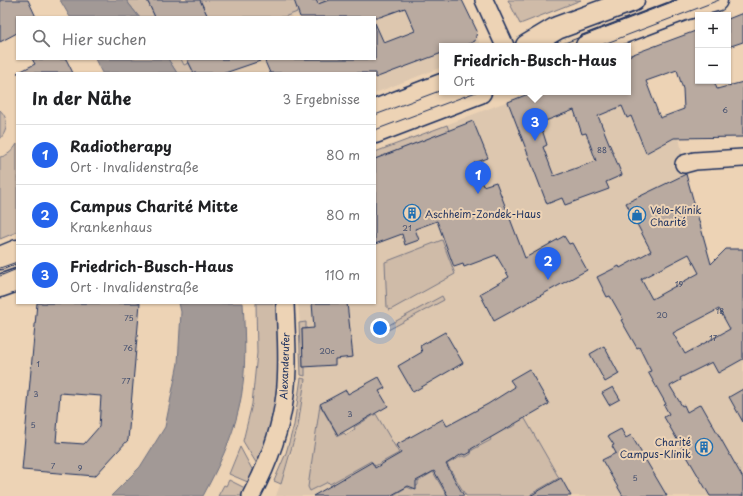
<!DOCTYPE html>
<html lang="de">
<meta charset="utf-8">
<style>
body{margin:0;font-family:"Playpen Sans",sans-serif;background:#f2f2f2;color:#202124}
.controls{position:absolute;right:12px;top:12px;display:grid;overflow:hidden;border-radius:0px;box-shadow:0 1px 3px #0004}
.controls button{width:36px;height:36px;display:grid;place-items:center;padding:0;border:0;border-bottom:1px solid #e0e0e0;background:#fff;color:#202124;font:20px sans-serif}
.you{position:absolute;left:380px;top:328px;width:14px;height:14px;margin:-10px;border:3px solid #fff;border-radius:50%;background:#1a73e8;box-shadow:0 0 0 6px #1a73e833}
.badge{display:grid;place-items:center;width:26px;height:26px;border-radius:50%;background:#2563eb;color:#fff;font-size:13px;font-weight:700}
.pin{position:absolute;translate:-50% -33px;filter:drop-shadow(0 1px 2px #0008)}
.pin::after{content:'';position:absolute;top:21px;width:14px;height:12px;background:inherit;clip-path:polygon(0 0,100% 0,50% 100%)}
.popup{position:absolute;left:439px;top:43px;width:192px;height:52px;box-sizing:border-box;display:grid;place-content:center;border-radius:0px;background:#fff;filter:drop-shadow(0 1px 3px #0005);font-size:13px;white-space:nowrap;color:#757577}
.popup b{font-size:15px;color:#202124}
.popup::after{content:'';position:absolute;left:50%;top:100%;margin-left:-8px;border:8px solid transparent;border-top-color:#fff}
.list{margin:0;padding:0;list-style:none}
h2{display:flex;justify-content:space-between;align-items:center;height:52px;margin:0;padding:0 16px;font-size:17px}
h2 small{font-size:13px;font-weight:400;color:#757577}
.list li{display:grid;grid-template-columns:26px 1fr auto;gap:12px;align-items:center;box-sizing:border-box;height:60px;padding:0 16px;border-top:1px solid #e0e0e0}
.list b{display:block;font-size:15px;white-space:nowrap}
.list p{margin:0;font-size:13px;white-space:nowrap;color:#757577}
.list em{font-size:13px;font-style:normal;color:#757577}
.icon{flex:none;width:22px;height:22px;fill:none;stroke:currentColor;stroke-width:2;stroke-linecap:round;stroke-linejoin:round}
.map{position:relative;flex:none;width:743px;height:496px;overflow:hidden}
.search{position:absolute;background:#fff;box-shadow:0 1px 3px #0004;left:16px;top:16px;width:360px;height:44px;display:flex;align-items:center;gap:10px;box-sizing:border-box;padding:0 14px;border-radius:0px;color:#757577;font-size:15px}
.panel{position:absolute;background:#fff;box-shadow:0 1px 3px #0004;left:16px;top:72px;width:360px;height:232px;border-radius:0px}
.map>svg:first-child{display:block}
.built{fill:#ddc7af}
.green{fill:#cfbba8;stroke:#757583}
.water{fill:#a29996;stroke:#6c6f80}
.building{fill:#b9aaa0;stroke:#1b2f5e;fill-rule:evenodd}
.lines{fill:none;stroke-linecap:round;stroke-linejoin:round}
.minor-casing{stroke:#1b2f5e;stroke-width:20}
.secondary-casing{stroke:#1b2f5e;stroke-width:25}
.minor{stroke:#edd3b5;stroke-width:17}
.secondary{stroke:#edd3b5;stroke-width:22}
.tram{stroke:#1b2f5e;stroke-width:1}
.labels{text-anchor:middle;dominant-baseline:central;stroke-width:4;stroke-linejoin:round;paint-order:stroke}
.number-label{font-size:8px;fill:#424e6e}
.poi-label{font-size:10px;fill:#1b2f5e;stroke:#edd3b5;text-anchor:start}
.street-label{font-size:10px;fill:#1b2f5e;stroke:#edd3b5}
</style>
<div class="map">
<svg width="743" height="496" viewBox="0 0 743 496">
<rect width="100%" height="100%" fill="#edd3b5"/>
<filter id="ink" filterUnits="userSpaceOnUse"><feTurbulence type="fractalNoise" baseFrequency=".025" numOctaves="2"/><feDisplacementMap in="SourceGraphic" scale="8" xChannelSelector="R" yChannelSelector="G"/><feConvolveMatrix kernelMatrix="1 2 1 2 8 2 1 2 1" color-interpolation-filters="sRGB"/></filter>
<g filter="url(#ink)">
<g class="built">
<path d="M147 0H462L475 29 479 42V46H442V67L375 93V73H194L189 63 184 65 181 59H375V17H155Z"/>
<path d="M532 92H622L646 153 679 136 686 174 709 257 739 316H743V496H276L291 455 298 426 305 377 298 303H375V152Z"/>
</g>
<g class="green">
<path d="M126 0H147L155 17H139Z"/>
<path d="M200 0H329L284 17H208Z"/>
<path d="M508 0H581L520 24Z"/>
<path d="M168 59H181L184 65 189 63 194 73H177Z"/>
<path d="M0 110C9 119 8 130 0 139Z"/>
<path d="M447 125 449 131 375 159V152Z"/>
<path d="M17 144V232L0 239V157C8 156 13 150 17 144Z"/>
<path d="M442 240 455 274 392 309 389 310 387 308 385 262Z"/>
<path d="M442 296 444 300 388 330 386 329 387 326Z"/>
<path d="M256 303H279V382L274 418 258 466 243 441 252 404 257 353Z"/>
<path d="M306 322V329H302L303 367H305V376L301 375 299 323Z"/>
<path d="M301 378 305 379 298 426 281 484 274 481 286 453 294 425Z"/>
<path d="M320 405 338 436 344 433 346 435 355 429 354 427 376 414 399 453 375 466 371 461 330 484 328 482 310 491 308 487Z"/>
<path d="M524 417 559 478 531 494 532 496H466L447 464 462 456 466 457 471 454 472 450 491 440 490 438 504 429 505 430 516 425 515 422Z"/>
<path d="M240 447 254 473 250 483 229 474Z"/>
<path d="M433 472 447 496H392L407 487 412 489 418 485V481Z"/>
<path d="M229 480 247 489 244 496H218L224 485 226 486Z"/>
</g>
<g class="water">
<path d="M60 0H126L139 17H70Z"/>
<path d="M95 59H168L177 73H102Z"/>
<path d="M179 303H243C245 337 247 374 239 408 232 439 218 468 203 496H111L140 467 165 427 178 363 181 312Z"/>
</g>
<g class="building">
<path d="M0 0H28L36 17H17V33L0 42Z"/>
<path d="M147 0H200L208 17H155Z"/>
<path d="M294 0H316L318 4 329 0H462L477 31 475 41 464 46H442V53L375 78V73H270L264 59H375V23L384 43 415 31 405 8 380 17H300Z"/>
<path d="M743 13V42L728 47V19Z"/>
<path d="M698 30V81H714L717 89 743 82V137L674 138 646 153 631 116 627 118 622 106 598 116 622 175 606 182 609 189 565 205 562 198 547 204 508 102 533 92H628V56ZM677 70 683 89 684 109 660 118 646 81ZM574 110 582 134 586 133 596 161 554 176 543 147 547 145 540 123Z"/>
<path d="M32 59H66L73 73H17L35 64Z"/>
<path d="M187 59H259L260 61 225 73H194Z"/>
<path d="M473 121 488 158 474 163 483 186 496 182 525 258 564 236 569 244 572 243 587 270 494 321 480 294 509 277 496 255 464 267 463 264 454 267 437 221 415 229 419 240 405 245 402 234 375 244V159Z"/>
<path d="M686 174 711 264 726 249H743V359L718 373 712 362 680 378 681 380 670 386 682 406 684 405 687 412 701 404 743 478V496H710L664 417 669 414 664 405 666 404 648 372 651 371 639 347 637 348 621 320 623 319 610 296 607 297 597 277 619 266 620 268 651 251 626 203ZM689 254 699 273 652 299 641 279ZM719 309 730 329 685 354 673 333Z"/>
<path d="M37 303H140L128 440 95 476 22 470ZM60 393 101 396 99 427 84 444 56 442Z"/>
<path d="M312 303H347L353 357 335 359V365L303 367 302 329 314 328Z"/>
<path d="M445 332 463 363 413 392 398 366 422 352 420 346Z"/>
<path d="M604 346 619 374 605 382 590 354Z"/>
<path d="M529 369 549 404 471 449V452L466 455 462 454 446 464 464 496H448L434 471 416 481V489L408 486 390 496H313L372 462 375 468 401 453 396 445 443 419 447 426 488 404 515 387 510 380Z"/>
<path d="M379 377 385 388 379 391 388 406 338 435 320 404 346 390 348 394Z"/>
<path d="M613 387 620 399 609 405 602 393Z"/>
<path d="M743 389V422L729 397Z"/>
<path d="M621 429 626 438 631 435 667 496H623L602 460 616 453 612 446 614 445 608 436Z"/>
<path d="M561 478 571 496H530Z"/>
</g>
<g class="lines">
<defs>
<g id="minor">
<path d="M484 0 505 46"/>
<path d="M684 164 695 161 743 158"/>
<path d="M251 496C267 466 281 429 285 395 289 365 286 333 285 303"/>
</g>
<g id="secondary">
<path d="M527 46 557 28 633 0"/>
<path d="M587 46 684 9 716 0"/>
<path d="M375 111 442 85"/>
<path d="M375 132 480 92"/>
<path d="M0 258 17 251"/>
<path d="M0 286 17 280"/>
</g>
</defs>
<use href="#minor" class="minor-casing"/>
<use href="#secondary" class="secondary-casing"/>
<use href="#minor" class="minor"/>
<use href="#secondary" class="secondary"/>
<g class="tram">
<path d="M557 46 677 0"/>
<path d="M599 46 719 0"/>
<path d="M375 115 442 90"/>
<path d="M375 130 476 92"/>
<path d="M0 268 17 262"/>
<path d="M0 276 17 269"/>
</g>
</g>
</g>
<defs>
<symbol id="building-ring" viewBox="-11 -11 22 22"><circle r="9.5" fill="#edd3b5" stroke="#1f6fb2" stroke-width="1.5"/><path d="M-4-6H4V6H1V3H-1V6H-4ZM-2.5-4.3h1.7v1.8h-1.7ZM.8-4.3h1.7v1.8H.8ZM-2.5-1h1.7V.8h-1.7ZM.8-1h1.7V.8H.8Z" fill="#1f6fb2"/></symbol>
<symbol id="shop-ring" viewBox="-11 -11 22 22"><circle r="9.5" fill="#edd3b5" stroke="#1f6fb2" stroke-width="1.5"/><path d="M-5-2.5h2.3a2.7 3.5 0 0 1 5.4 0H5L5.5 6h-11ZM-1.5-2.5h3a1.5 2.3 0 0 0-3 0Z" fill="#1f6fb2"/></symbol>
</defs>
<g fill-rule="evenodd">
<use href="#building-ring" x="402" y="203" width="20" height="20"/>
<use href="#shop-ring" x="627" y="205" width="20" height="20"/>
<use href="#building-ring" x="694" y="437" width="20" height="20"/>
</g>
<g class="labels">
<g class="number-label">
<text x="725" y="110">6</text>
<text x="602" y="150">88</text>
<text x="407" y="228">21</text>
<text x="679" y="284">19</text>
<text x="720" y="311">18</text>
<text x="662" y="315">20</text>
<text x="129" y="318">75</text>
<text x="713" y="338">17</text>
<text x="128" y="348">76</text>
<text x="327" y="351">20c</text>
<text x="38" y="364">1</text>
<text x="126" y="381">77</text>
<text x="36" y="394">3</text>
<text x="350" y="414">3</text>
<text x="33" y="425">5</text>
<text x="53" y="466">7</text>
<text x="80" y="468">9</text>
<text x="635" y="478">5</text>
</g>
<g class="poi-label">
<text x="650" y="209">Velo-Klinik<tspan x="650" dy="12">Charité</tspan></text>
<text x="425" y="213">Aschheim-Zondek-Haus</text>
<text x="691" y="441" text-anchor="end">Charité<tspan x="691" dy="12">Campus-Klinik</tspan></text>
</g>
<g class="street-label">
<text transform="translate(284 366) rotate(-88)">Alexanderufer</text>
</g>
</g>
</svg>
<div class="controls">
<button>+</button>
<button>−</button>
</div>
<div class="you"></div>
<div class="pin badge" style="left:478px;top:194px">1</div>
<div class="pin badge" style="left:548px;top:280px">2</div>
<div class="pin badge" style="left:535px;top:141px">3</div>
<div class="popup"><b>Friedrich-Busch-Haus</b>Ort</div>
<div class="search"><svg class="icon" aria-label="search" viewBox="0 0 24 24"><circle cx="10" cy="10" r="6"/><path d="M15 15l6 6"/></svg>Hier suchen</div>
<section class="panel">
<h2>In der Nähe<small>3 Ergebnisse</small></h2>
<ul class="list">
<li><span class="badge">1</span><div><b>Radiotherapy</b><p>Ort · Invalidenstraße</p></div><em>80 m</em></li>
<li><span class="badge">2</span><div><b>Campus Charité Mitte</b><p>Krankenhaus</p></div><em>80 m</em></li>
<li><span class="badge">3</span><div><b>Friedrich-Busch-Haus</b><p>Ort · Invalidenstraße</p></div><em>110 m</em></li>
</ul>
</section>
</div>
